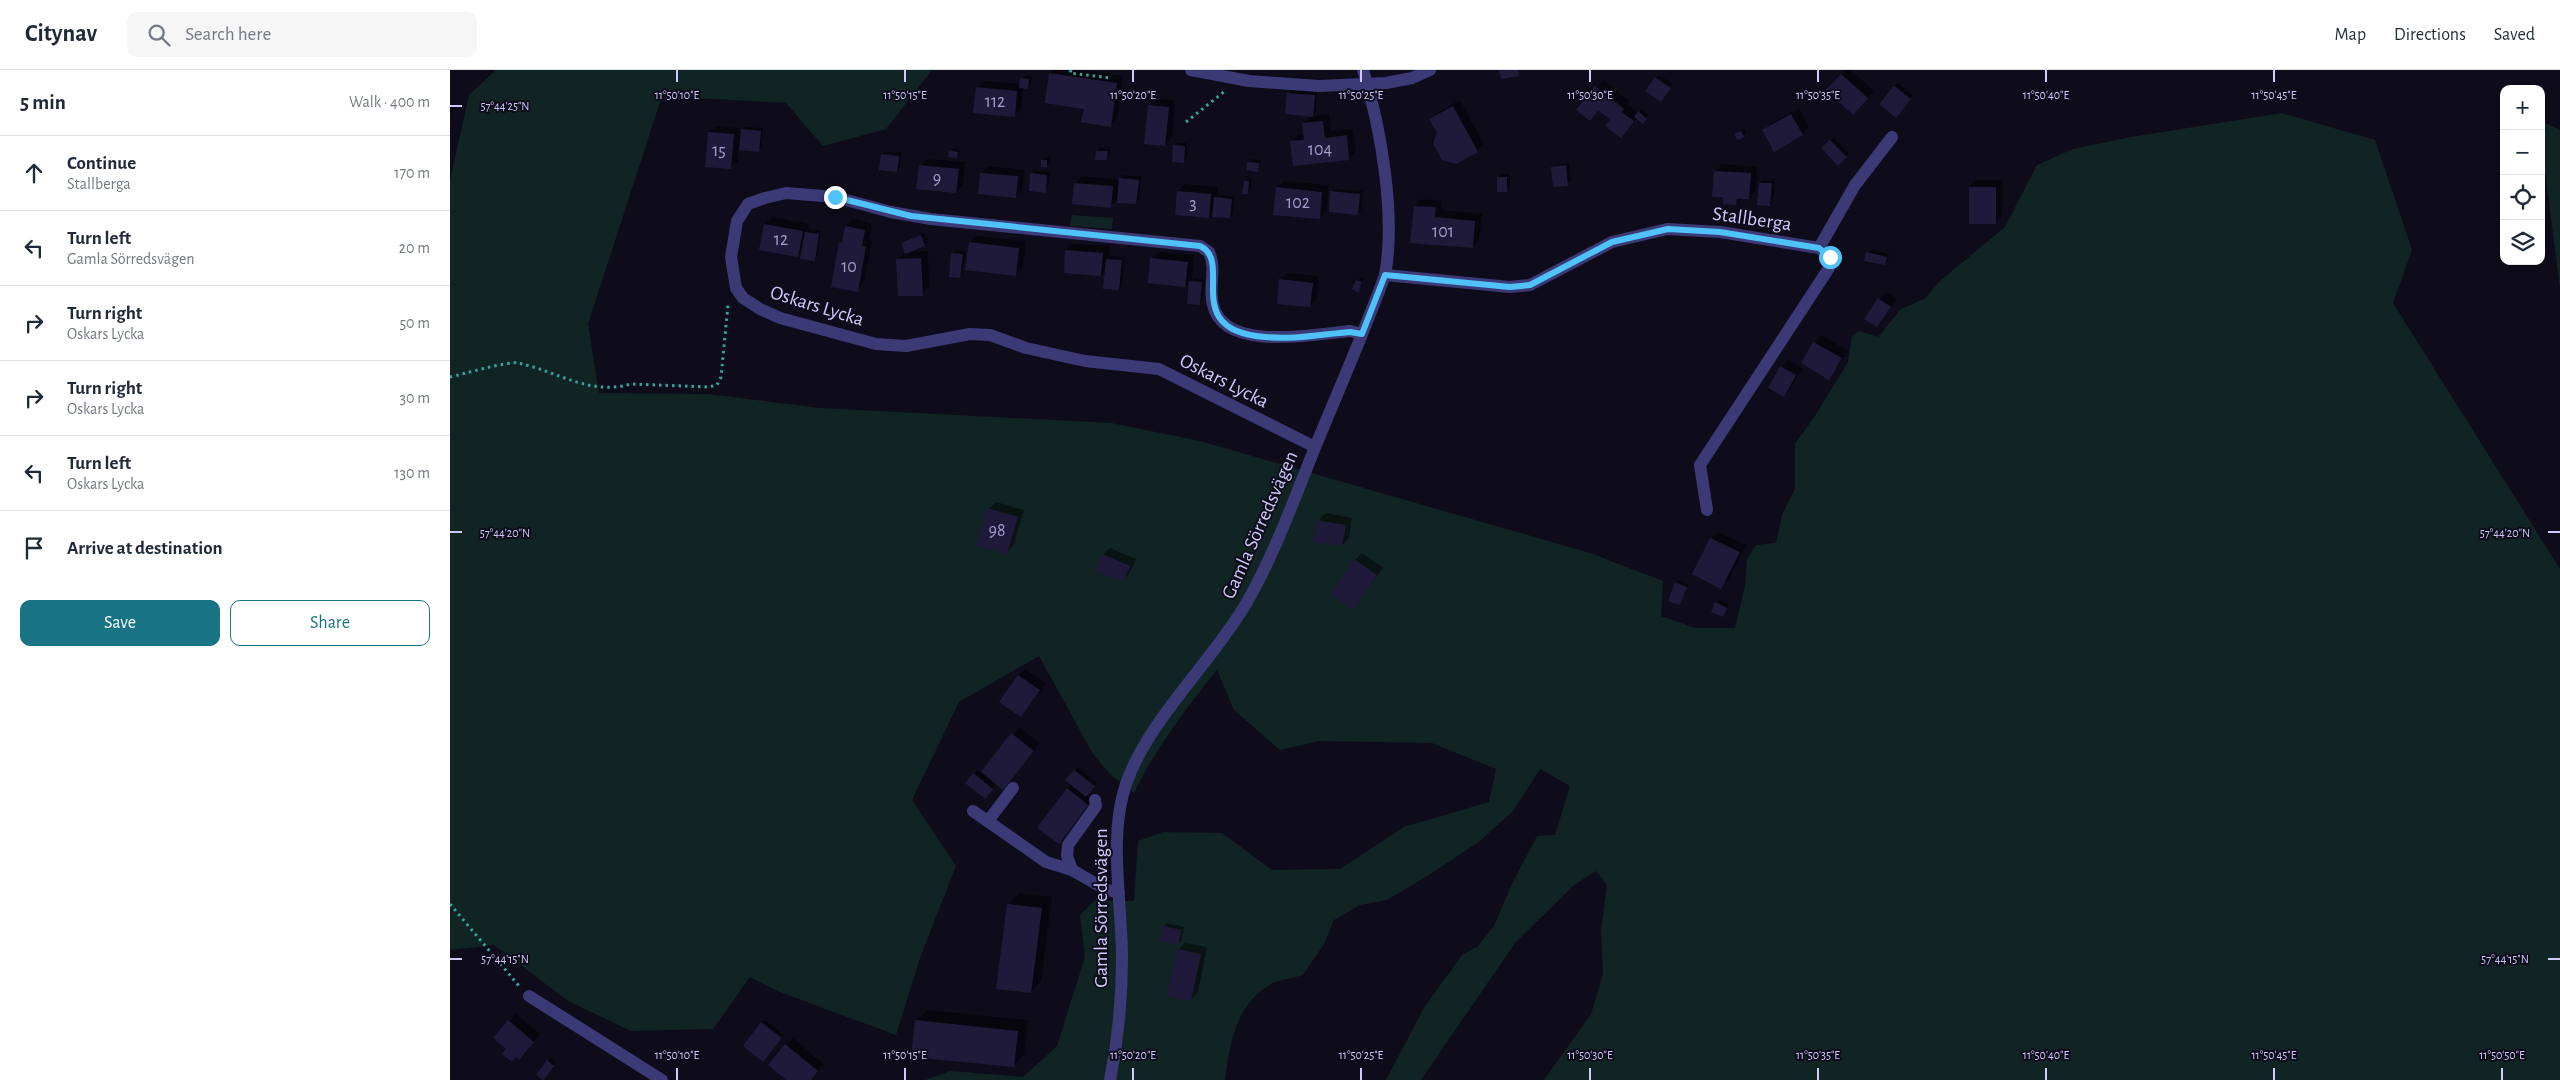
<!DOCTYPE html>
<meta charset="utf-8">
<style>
body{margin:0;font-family:"Alegreya Sans",sans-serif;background:#f6f6f7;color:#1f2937}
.controls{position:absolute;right:15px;top:15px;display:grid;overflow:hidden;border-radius:10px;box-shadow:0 1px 4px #0004}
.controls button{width:45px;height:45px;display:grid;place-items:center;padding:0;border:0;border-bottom:1px solid #e0e1e3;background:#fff;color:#1f2937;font:25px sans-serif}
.stop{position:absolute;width:15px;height:15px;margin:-11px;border:4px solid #4fc3f7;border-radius:50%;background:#fff}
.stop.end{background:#4fc3f7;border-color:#fff;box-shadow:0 1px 5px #0008}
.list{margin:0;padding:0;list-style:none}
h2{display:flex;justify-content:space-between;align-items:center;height:65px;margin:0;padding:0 20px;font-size:21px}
h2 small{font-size:16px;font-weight:400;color:#747a83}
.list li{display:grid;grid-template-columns:32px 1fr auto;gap:15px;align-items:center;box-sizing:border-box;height:75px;padding:0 20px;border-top:1px solid #e0e1e3}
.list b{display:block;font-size:19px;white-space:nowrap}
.list p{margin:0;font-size:16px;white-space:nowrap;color:#747a83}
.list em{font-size:16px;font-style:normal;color:#747a83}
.actions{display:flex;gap:10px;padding:15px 20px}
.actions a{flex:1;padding:11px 0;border:1px solid #187484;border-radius:10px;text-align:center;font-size:18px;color:#187484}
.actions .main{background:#187484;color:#fff}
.icon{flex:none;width:28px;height:28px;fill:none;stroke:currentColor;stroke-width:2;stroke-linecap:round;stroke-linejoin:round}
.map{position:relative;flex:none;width:2110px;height:1010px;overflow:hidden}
header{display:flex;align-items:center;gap:30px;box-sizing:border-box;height:70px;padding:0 25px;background:#fff;border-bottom:1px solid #e0e1e3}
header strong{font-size:24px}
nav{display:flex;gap:28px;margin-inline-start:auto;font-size:18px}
.search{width:350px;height:45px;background:#f6f6f7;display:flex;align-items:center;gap:12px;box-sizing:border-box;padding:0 18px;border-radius:10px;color:#747a83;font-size:19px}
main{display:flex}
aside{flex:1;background:#fff}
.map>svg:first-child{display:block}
.green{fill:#102423}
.shadow{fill:#0007}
.building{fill:#201a3a}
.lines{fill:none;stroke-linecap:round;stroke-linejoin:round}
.path{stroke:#35a49c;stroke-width:3;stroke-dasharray:2.5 4;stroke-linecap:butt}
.minor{stroke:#3c3a76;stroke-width:12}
.route{stroke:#4fc3f7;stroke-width:6}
.ticks{fill:none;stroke:#cfcafb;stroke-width:2}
.labels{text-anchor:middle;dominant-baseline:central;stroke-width:4;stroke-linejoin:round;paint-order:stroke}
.number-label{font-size:18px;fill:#a39ecb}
.street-label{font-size:20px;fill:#cfcafb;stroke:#0e0c1b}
.ticks-label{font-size:12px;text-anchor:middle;fill:#cfcafb;stroke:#0e0c1b;stroke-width:4;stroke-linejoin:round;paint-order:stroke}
</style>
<header>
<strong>Citynav</strong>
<div class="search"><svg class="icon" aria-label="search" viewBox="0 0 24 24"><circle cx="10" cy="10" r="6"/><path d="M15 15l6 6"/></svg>Search here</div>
<nav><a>Map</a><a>Directions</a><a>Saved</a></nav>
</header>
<main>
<aside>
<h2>5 min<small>Walk · 400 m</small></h2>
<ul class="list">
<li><svg class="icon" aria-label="ahead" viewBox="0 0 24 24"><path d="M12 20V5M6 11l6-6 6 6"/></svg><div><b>Continue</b><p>Stallberga</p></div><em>170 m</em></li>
<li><svg class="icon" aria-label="left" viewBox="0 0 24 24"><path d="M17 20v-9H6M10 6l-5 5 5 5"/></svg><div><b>Turn left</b><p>Gamla Sörredsvägen</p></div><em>20 m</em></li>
<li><svg class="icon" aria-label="right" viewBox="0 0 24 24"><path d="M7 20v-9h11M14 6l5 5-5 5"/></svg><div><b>Turn right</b><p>Oskars Lycka</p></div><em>50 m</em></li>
<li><svg class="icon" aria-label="right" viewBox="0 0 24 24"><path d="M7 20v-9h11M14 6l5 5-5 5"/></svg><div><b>Turn right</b><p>Oskars Lycka</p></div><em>30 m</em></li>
<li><svg class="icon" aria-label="left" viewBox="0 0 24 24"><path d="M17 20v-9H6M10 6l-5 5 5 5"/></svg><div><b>Turn left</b><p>Oskars Lycka</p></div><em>130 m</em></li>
<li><svg class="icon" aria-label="arrive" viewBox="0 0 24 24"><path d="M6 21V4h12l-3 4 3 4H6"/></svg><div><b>Arrive at destination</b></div></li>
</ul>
<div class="actions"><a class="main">Save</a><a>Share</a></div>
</aside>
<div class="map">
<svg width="2110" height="1010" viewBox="0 0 2110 1010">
<rect width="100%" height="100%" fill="#0e0c1b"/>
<g class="green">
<path d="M46 0H482L436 59 373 76 336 33 212 26 138 254 149 323 258 324 370 338 661 353 750 371 1140 483 1213 511 1211 546 1245 558H1285L1295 516 1297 489 1306 475 1326 473 1332 445 1345 419V374L1365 346 1398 292 1402 266 1409 261 1428 267 1451 239 1474 229 1491 210 1555 157 1587 95 1623 79 1681 67 1832 43 1925 70 1962 180 1943 233 2110 499V1010H1094L1141 944 1153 904 1151 860 1157 815 1146 801 1124 815 1065 873 971 1010H936L975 936 1013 884 1027 877 1044 856 1062 814 1087 766 1105 765 1120 716 1090 699 1063 741 1030 771 979 805 937 830 910 835 884 850 874 874 853 905C844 908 832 909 823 913 786 933 780 972 775 1010H475L500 1001 573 1007 607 976 635 887 630 845 644 831H684L688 771 713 762 772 763 822 800 890 799 954 757 1039 732 1046 699 982 673 869 671 830 680 784 640 767 600C736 639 706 677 684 723L662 706 643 684 589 586 509 632 462 730 506 796 471 885 446 965 330 922 300 907 263 959 181 961 118 931 44 875 0 880V110L19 25Z"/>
<path d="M2091 51 2110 60V218L2091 71Z"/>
<path d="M622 145 663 148 662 159 620 156Z"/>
</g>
<g class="shadow">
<path d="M604 0H631L673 6 667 48 660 55 635 38 601 4Z"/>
<path d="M1396 0H1401L1424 21 1410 36 1378 19Z"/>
<path d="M575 5 582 6 581 15 578 18 573 17 571 39 564 46 527 18 534 11 571 14Z"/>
<path d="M1209 5 1223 14 1214 28 1206 8Z"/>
<path d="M1153 10 1180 31 1177 34 1189 43 1192 39 1199 45 1193 52 1187 48 1171 67 1162 49 1149 39 1140 49 1128 40Z"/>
<path d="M1448 13 1463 25 1449 43 1431 34Z"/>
<path d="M841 20 867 22 866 42 862 46 879 44 881 61 903 59 906 81 899 88 842 71 849 64H855L853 53 861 45 838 23Z"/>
<path d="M706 29 725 30 722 68 715 75 699 36Z"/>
<path d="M1010 30 1034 74 1027 81 988 63 980 50 987 43Z"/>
<path d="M0 35 5 38 0 45Z"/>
<path d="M1349 38 1359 57 1352 64 1324 80 1313 61 1320 54Z"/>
<path d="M266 56 290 58V62L296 57 313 58 311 78 308 81 288 79V91L280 98 259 63Z"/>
<path d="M1294 58 1296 63 1293 66 1286 64Z"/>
<path d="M1384 67 1399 83 1388 95 1373 79Z"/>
<path d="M727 73H737V88L733 92 724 76Z"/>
<path d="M504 78 511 79 507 87 500 81Z"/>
<path d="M650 78 660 79V86L657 89 647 81Z"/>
<path d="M435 82 451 83 450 97 447 101 432 85Z"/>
<path d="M595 87H600V92L597 95 592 90Z"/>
<path d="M477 89 515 92 513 115 506 122 470 96Z"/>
<path d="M802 89 811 90 807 100 798 92Z"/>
<path d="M1119 93 1121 111 1118 114 1105 116 1102 98 1106 95Z"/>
<path d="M1272 94 1307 97 1306 121 1299 128H1292L1286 134 1275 126 1265 101Z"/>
<path d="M538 96 574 100 573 119 566 126 531 103Z"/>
<path d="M585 100 600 102 598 118 595 121 581 104Z"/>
<path d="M1051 104H1060V118L1057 121 1048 108Z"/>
<path d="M673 105 691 107 689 130 686 133 668 129 660 137 625 113 632 106 670 110Z"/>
<path d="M798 108 802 109 800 120 797 123 795 111Z"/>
<path d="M1313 110 1325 111 1323 132 1320 135 1310 113Z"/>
<path d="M1527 110H1553L1552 146 1545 153 1520 117Z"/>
<path d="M834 111 879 115 877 140 870 148 827 118Z"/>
<path d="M735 114 768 117 767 124 785 126 783 144 780 147 764 142 759 147 726 144 728 121Z"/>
<path d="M885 119 913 121 911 140 908 143 882 122Z"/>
<path d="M972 129 992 131 991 140 1032 144 1029 170 1022 177 965 136Z"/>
<path d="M322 147 359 154 358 159 371 161 367 187 364 190 353 180 348 185 315 154Z"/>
<path d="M403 149 422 153 419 169 422 170 414 213 407 220 390 173 394 169 396 156Z"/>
<path d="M474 163 478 172 459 182 478 181 479 217 472 224 447 190 456 182 452 174 456 171Z"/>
<path d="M527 166 576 171 573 198 566 205 520 173Z"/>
<path d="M624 174 660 176 659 186 674 187 672 216 669 219 656 200 651 205 616 181Z"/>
<path d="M1420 179 1439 184 1438 191 1434 194 1416 190Z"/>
<path d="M506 180 515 181 513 203 510 206 503 183Z"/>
<path d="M708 182 744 185 742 210 744 208 755 210 752 231 749 234 738 232 741 210 735 216 701 189Z"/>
<path d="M837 203 869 206 867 229 860 236 830 210Z"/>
<path d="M910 207 914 209 907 220 904 219Z"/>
<path d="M1436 222 1447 229 1427 256 1416 248Z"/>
<path d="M1371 265 1398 281 1379 308 1352 293Z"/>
<path d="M1338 290 1352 298 1340 319 1334 326 1331 297Z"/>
<path d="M546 432 574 440 563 476 556 483 539 439Z"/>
<path d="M876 443 902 448 899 468 892 475 869 450Z"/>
<path d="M1268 462 1296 475 1278 510 1271 517 1244 503 1261 469Z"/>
<path d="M660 478 686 489 679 504 672 511 653 485Z"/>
<path d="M912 483 933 498 903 538 905 490Z"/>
<path d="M1229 510 1239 514 1229 534 1226 513Z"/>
<path d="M1269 530 1279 534 1273 546 1266 533Z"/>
<path d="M575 599 596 613 571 646 568 606Z"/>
<path d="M569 657 590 673 560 711 553 718 547 713 538 724 517 713 527 701 531 704Z"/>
<path d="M628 697 647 713 639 723 644 727 609 772 618 719 622 714 617 710Z"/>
<path d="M569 823 602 827 591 911 581 922 547 918 558 834Z"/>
<path d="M717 853 734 857 731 871 728 874 714 856Z"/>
<path d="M735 873 757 877 748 922 741 930 728 880Z"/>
<path d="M477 940 578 950 574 985 563 996 466 951Z"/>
<path d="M66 944 90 964 76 981 58 979 59 951Z"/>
<path d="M315 950 334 965 316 987 312 953Z"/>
<path d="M343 968 374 994 361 1010H338L336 975Z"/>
<path d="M101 988 106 992 96 1005 98 991Z"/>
</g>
<g class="building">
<path d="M1049 0H1068L1069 6 1051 9Z"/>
<path d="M599 3 667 13 661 57 631 52 634 39 595 33Z"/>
<path d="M1391 4 1418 28 1403 45 1376 20Z"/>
<path d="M1205 7 1221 18 1211 32 1195 21Z"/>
<path d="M570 8 579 9 578 19 569 18Z"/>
<path d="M1145 16 1174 39 1171 42 1184 51 1171 68 1155 56 1160 50 1148 40 1140 51 1126 40Z"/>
<path d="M1444 16 1461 29 1446 48 1429 34Z"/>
<path d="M526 17 567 21 565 47 523 43Z"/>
<path d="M837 23 865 25 863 47 835 44Z"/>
<path d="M698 35 719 37 715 76 694 74Z"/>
<path d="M1003 36 1028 82 1006 94 992 90 983 73 987 63 979 49Z"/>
<path d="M1188 41 1197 49 1193 54 1184 47Z"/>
<path d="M1341 44 1353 65 1324 82 1312 60Z"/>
<path d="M873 51 875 68 897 65 899 90 843 96 840 71 854 70 852 53Z"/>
<path d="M291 59 311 61 309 82 289 80Z"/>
<path d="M1291 61 1294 67 1288 70 1284 64Z"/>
<path d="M258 62 284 64 281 99 255 97Z"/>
<path d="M1380 70 1397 87 1388 96 1371 78Z"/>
<path d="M723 75 735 76 734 93 722 92Z"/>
<path d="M499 80 508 82 507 88 498 87Z"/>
<path d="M646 81H658L657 90H645Z"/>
<path d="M431 84 449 86 447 102 429 100Z"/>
<rect x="591" y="90" width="6" height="7"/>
<path d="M797 92 809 93 808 102 796 100Z"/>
<path d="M469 95 509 99 506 123 466 119Z"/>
<path d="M1116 95 1118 116 1103 117 1101 97Z"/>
<path d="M1264 101 1301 103 1299 129H1287L1286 135 1273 134V127H1262Z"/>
<path d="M530 103 568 106 566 128 528 124Z"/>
<path d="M580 103 597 105 596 123 579 121Z"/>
<rect x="1047" y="107" width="10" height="15"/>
<path d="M669 108 689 110 686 134 667 133Z"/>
<path d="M794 111H799L798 124H792Z"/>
<path d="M624 113 663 116 661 138 622 134Z"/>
<path d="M1309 113H1322L1320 136 1307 135Z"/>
<path d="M826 117 872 122 870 149 823 145Z"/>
<rect x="1519" y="117" width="27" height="37"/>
<path d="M727 121 761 124 759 148 725 145Z"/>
<path d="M880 121 910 124 908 145 879 142Z"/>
<path d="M764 127 782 129 780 148 762 147Z"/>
<path d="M964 136 986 137 985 147 1025 151 1023 178 960 173Z"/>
<path d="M314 154 353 161 348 187 309 180Z"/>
<path d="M395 156 415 160 412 176H416L408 222 381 217 389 172 392 173Z"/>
<path d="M355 162 369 164 365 191 350 189Z"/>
<path d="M471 165 475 176 455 184 451 173Z"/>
<path d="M519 172 569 178 566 206 515 200Z"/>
<path d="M615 180 653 183 651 206 614 203Z"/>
<path d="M1416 182 1437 187 1435 195 1414 191Z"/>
<path d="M501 183 513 184 510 208 499 207Z"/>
<path d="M471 188 473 226H448L446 189Z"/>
<path d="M700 188 738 192 735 217 698 213Z"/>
<path d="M656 189 672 190 669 220 653 219Z"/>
<path d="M829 209 863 213 860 237 827 234Z"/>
<path d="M906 210 912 212 908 222 902 219Z"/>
<path d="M739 211 752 212 750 235 737 234Z"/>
<path d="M1428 228 1441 237 1427 257 1414 249Z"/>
<path d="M1363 272 1392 288 1379 310 1351 293Z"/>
<path d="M1330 296 1346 305 1334 327 1318 318Z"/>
<path d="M537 438 568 447 557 484 526 476Z"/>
<path d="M867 450 896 455 892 476 864 472Z"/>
<path d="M1260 468 1290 482 1271 519 1242 504Z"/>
<path d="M652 484 680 496 673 512 645 501Z"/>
<path d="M904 489 927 505 903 540 880 524Z"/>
<path d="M1225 512 1237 517 1230 535 1218 531Z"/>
<path d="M1265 532 1277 538 1273 547 1261 542Z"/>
<path d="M568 605 590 620 571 647 549 632Z"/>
<path d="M561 663 584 681 553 720 531 702Z"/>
<path d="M624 700 645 716 636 727 615 710Z"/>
<path d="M523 703 543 719 535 729 515 713Z"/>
<path d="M617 718 638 735 609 774 587 758Z"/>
<path d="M557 834 592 838 581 923 546 919Z"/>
<path d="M713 856 732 860 728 875 709 871Z"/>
<path d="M727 879 751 884 741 931 717 926Z"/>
<path d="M58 950 84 972 69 990 66 987 62 992 52 984 56 979 43 968Z"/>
<path d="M465 950 568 961 564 997 461 987Z"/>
<path d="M311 952 332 968 313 992 293 976Z"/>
<path d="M335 974 368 1001 361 1010H336L318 995Z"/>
<path d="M97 990 104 996 93 1010 86 1005Z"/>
</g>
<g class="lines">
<g class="path">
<path d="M621 0 620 3 661 8"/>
<path d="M736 52 775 21"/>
<path d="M0 307C14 304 57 291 68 293 107 301 139 326 181 314L259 317 267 315 271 307 278 235"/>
<path d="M0 834 69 916"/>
</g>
<g class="minor">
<path d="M741 0 799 11 869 16 936 13 962 8 980 0"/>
<path d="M1369 178 1405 115 1442 67"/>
<path d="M935 205 1060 217 1080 215 1162 172 1217 159 1270 162 1369 178 1381 187 1379 198 1250 395 1257 440"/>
<path d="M865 377 709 299 635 291 576 278 540 265 520 264 456 276 426 274 330 248 310 239 293 228 286 218 281 187 287 151 298 134 315 128 336 123 385 127 441 142 481 149 750 176 759 182C767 200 758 217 763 235 774 283 866 264 900 261L912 264"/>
<path d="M523 741 596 792 622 800 655 819 669 823"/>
<path d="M538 751 563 718"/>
<path d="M622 800 617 786 618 775 646 736 645 730"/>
<path d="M79 926 212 1010"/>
<path d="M660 1010C668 970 672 929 672 888 672 833 658 766 676 714 698 650 763 591 797 532 825 483 845 427 866 375 889 319 914 263 935 205 946 146 931 58 913 0"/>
</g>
</g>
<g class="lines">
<path class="route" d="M385 127 461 146 750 176C785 192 728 261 816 267 843 270 873 264 900 262L912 264 935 205 1060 217 1080 215 1162 172 1218 159 1270 162 1369 178 1380 187"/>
</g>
<path class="ticks" d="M227 0V12M455 0V12M683 0V12M911 0V12M1140 0V12M1368 0V12M1596 0V12M1824 0V12M0 36H12M0 462H12M2098 462H2110M0 889H12M2098 889H2110M227 998V1010M455 998V1010M683 998V1010M911 998V1010M1140 998V1010M1368 998V1010M1596 998V1010M1824 998V1010M2052 998V1010"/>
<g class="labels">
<g class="number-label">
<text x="545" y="32">112</text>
<text x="870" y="80">104</text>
<text x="269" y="81">15</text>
<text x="487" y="109">9</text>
<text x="848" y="133">102</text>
<text x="743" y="134">3</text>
<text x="993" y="162">101</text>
<text x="331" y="170">12</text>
<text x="399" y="197">10</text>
<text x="547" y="461">98</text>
</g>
<g class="street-label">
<text transform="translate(1302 149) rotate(8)">Stallberga</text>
<text transform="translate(367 236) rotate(17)">Oskars Lycka</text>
<text transform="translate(774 311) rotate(27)">Oskars Lycka</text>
<text transform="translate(810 455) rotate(-66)">Gamla Sörredsvägen</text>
<text transform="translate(651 838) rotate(-90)">Gamla Sörredsvägen</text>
</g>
</g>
<g class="ticks-label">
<text x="227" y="29">11°50'10"E</text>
<text x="455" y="29">11°50'15"E</text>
<text x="683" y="29">11°50'20"E</text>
<text x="911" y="29">11°50'25"E</text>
<text x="1140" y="29">11°50'30"E</text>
<text x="1368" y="29">11°50'35"E</text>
<text x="1596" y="29">11°50'40"E</text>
<text x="1824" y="29">11°50'45"E</text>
<text x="55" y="40">57°44'25"N</text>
<text x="55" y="467">57°44'20"N</text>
<text x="2055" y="467">57°44'20"N</text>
<text x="55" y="893">57°44'15"N</text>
<text x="2055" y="893">57°44'15"N</text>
<text x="227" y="989">11°50'10"E</text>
<text x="455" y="989">11°50'15"E</text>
<text x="683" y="989">11°50'20"E</text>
<text x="911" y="989">11°50'25"E</text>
<text x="1140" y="989">11°50'30"E</text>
<text x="1368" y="989">11°50'35"E</text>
<text x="1596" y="989">11°50'40"E</text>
<text x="1824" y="989">11°50'45"E</text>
<text x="2052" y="989">11°50'50"E</text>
</g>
</svg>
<div class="controls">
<button>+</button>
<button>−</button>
<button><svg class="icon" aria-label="locate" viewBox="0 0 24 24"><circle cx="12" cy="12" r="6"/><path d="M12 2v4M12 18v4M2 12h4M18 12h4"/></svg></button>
<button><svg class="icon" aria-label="layers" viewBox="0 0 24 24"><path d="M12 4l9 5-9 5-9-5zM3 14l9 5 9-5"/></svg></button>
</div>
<div class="stop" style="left:1380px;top:187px"></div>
<div class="stop end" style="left:385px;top:127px"></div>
</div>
</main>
